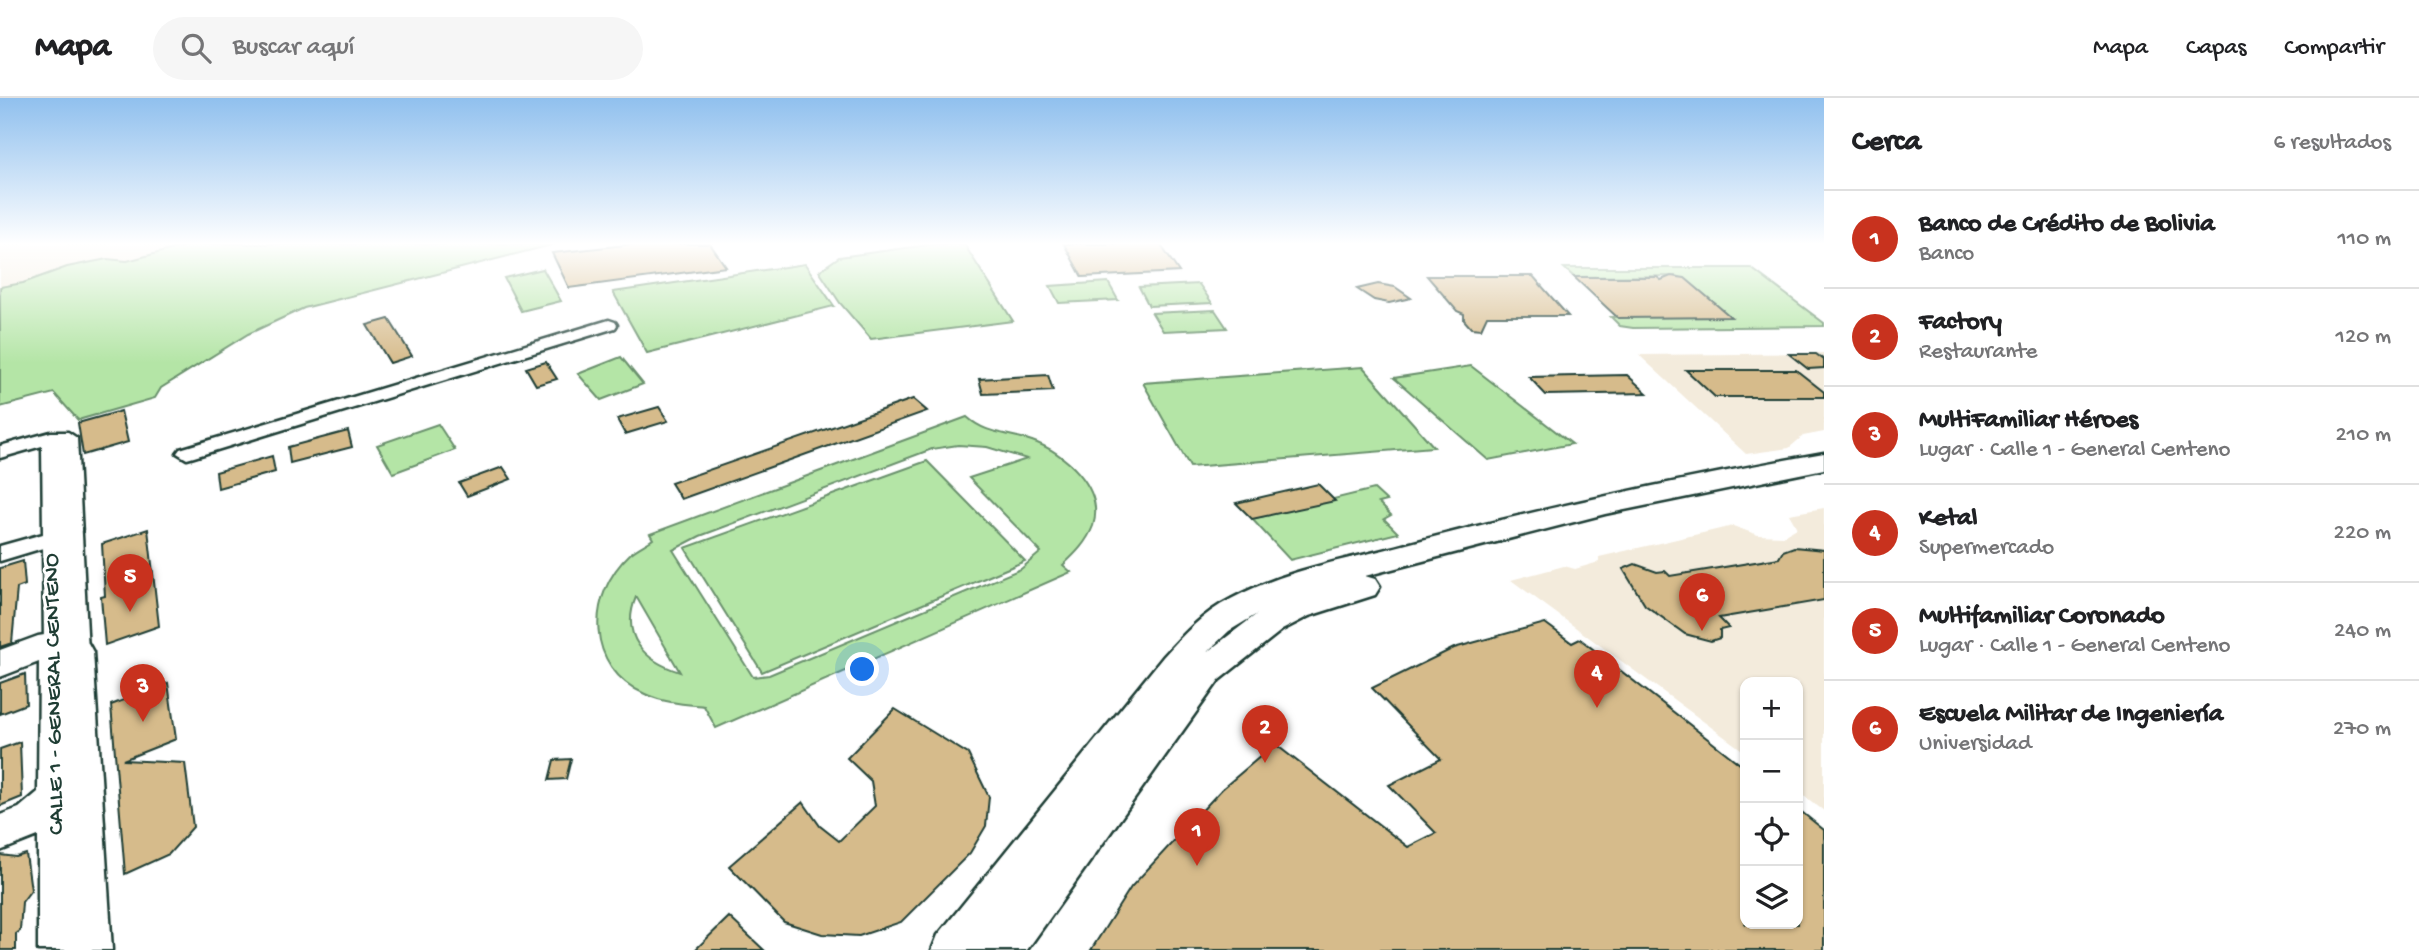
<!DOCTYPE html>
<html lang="es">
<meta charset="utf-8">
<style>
body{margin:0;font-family:"Gochi Hand",sans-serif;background:#f6f6f6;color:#202124}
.controls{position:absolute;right:21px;bottom:21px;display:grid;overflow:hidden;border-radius:14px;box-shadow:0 2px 5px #0004}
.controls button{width:63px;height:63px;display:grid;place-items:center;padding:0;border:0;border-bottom:2px solid #e0e0e0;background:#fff;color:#202124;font:35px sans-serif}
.you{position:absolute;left:863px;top:572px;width:24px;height:24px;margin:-18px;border:5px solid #fff;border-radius:50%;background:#1a73e8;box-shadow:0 0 0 10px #1a73e833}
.badge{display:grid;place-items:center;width:46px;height:46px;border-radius:50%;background:#c8321e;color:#fff;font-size:23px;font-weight:700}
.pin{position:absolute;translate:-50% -58px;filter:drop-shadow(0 2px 4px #0008)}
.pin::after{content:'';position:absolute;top:37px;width:24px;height:21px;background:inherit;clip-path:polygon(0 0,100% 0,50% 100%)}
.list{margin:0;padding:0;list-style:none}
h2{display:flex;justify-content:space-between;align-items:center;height:91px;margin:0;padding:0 28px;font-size:30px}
h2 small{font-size:23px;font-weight:400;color:#757577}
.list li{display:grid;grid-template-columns:46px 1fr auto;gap:21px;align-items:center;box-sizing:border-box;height:98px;padding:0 28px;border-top:2px solid #e0e0e0}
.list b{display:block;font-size:26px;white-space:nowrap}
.list p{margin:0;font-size:23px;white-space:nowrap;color:#757577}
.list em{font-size:23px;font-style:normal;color:#757577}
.icon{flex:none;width:38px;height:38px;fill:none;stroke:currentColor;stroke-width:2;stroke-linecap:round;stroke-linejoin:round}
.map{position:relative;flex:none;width:1824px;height:852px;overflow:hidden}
header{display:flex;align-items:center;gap:42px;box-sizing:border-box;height:98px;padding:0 35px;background:#fff;border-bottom:2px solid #e0e0e0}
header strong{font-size:33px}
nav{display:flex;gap:38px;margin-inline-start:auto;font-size:24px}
.search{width:490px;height:63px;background:#f6f6f6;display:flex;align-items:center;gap:18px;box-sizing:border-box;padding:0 24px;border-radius:38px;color:#757577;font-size:26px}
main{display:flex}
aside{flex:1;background:#fff}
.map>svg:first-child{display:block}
.built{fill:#f3ebdc}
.green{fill:#b4e5a6;stroke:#6a916d;stroke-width:2;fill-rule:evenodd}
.building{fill:#d6bb8b;stroke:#1f3d34;stroke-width:2}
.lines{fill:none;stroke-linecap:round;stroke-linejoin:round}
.street-casing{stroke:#1f3d34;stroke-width:5}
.secondary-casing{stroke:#1f3d34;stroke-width:5}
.street{fill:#fff;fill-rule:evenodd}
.secondary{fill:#fff;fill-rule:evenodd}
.labels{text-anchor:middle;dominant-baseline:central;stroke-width:6;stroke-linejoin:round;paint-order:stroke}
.street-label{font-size:23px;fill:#1f3d34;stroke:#fff}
</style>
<header>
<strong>Mapa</strong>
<div class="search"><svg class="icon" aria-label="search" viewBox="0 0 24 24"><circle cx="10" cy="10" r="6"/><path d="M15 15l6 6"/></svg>Buscar aquí</div>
<nav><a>Mapa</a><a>Capas</a><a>Compartir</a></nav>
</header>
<main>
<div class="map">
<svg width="1824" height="852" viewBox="0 0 1824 852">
<rect width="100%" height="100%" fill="#fff"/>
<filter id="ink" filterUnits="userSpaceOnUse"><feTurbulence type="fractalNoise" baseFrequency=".0143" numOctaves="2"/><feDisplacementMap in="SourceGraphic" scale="14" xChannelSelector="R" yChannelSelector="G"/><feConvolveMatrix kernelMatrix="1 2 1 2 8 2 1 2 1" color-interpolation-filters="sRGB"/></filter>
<g filter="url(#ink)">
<g class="built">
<path d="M13 146H192L127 163 107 161 68 169 23 185 0 189V148Z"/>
<path d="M1824 255V334L1803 338 1789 350 1746 356 1639 257Z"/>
<path d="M1824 410V713L1798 693V584H1745V654L1511 482 1564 468 1575 471 1599 464V459L1733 428 1758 437 1783 438 1797 430 1789 416Z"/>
</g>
<g class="green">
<path d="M192 146H555L304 210 248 236 161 290 155 300 78 322 54 295 0 309V189L23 185 67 169 107 161 127 163Z"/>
<path d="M935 146H964L1013 223 871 241 840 205 819 173 839 159Z"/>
<path d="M805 166 834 208 647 255 613 194Z"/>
<path d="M1564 170H1751L1824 225V228L1633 230 1620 228 1611 219 1725 218 1685 181 1675 178 1574 179Z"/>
<path d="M543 171 561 203 521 213 504 180Z"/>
<path d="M1108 184 1118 202 1059 205 1050 188Z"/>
<path d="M1199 186 1212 205 1149 208 1139 189Z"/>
<path d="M1215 212 1227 230 1163 233 1152 215Z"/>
<path d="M621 259 643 286 601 302 578 276Z"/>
<path d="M1471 268 1572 346 1488 362 1394 280Z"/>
<path d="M1363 269 1434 349 1190 369 1143 285Z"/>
<path d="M967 319C987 337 1007 334 1032 343 1064 354 1105 390 1093 428 1087 444 1075 456 1063 467L1071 474 716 630 704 608C684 606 664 605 645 596 586 570 585 498 630 456 637 450 646 446 653 441L650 436ZM958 347 987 349 1027 361 969 380 1041 454 1021 471 769 577 753 579 673 452 700 438 932 351ZM636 499 637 500 680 574C644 563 620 538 636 499Z"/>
<path d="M438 326 455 352 393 375 377 347Z"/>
<path d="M927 363 1025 463 762 574 685 450Z"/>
<path d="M1374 391 1387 403 1379 405 1391 417 1384 421 1398 435 1290 462 1252 421Z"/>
</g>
<g class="building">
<path d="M634 146H710L726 169 569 190 552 155Z"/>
<path d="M1064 146H1160L1179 174 1082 179Z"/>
<path d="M1427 178H1533L1568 218H1487L1481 231 1471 230 1464 222V216L1457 213Z"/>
<path d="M1671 178 1685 180 1731 219 1618 220 1574 179H1657L1661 182Z"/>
<path d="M1378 186 1395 189 1411 200 1389 205 1374 202 1357 191Z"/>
<path d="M389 221 412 258 390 265 367 227Z"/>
<path d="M1789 256H1816L1824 262V270L1808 271Z"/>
<path d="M546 264 557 281 536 287 526 270Z"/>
<path d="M1686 272H1796L1824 294V299H1715Z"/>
<path d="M1048 277 1053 293 983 296 979 281Z"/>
<path d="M1627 277 1647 295 1546 297 1529 279Z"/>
<path d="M913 301 927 313 681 401 671 385Z"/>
<path d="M659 309 668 323 625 336 617 321Z"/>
<path d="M121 313 128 344 83 357 78 325Z"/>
<path d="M348 333 352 349 290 365 288 349Z"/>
<path d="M272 358 275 374 218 390 216 374Z"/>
<path d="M503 369 511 381 467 398 459 385Z"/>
<path d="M1318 386 1335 403 1252 421 1236 405Z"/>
<path d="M148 431 159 528 105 547 101 499 105 498 102 446Z"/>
<path d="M1794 449 1824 452V502L1719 520 1729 530 1720 532V540L1711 543 1685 536 1645 507 1623 471 1635 466 1657 474 1665 473 1670 478 1779 460 1783 453Z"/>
<path d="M23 463 25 487 17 490 12 545 0 549V470Z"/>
<path d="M1545 525 1572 545 1580 541 1745 670V826H1798V711L1824 732V852H1091L1131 789 1222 691 1275 646 1408 749 1436 735 1389 687 1441 661 1372 590 1454 550Z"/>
<path d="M25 576 26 606 0 616V585Z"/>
<path d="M168 585 176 641 123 662 185 665 193 729 169 756 125 776 111 607Z"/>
<path d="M895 611 968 656 989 699 986 728 970 755 901 824 859 838 822 836 784 824 729 768 803 704 820 728 839 743 875 708 871 683 847 660Z"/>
<path d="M20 644 22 699 0 708V651Z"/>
<path d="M571 661 566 681 549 682 554 662Z"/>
<path d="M26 756 31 792 22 804 20 833 16 836V852H0V757L16 759Z"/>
<path d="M729 819 764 852H695Z"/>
</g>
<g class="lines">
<defs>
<g id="street">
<path d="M609 222 615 224 617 227 615 230 194 359 187 361 177 355 180 351Z"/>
<path d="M51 334H68L77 340 88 554 85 560 76 563 67 560 64 552 56 555 48 552 44 546 43 450 0 463V448L43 436 42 348 0 360V348Z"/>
</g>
<g id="secondary">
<path d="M1824 355V371L1605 416 1365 478 1375 481 1380 489 1375 497 1309 518 1282 532 1219 582 1027 852H932L938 837 1163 559C1184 536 1203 515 1231 501 1284 472 1346 462 1403 447 1542 410 1683 380 1824 355ZM1257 516 1207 554 1229 533Z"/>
<path d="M58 535 88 545 93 554 112 852H38V738L0 753V717L19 710 38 694 39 564 0 579V552L38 538Z"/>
</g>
</defs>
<use href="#street" class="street-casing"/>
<use href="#secondary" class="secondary-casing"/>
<use href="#street" class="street"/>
<use href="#secondary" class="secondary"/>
</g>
</g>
<linearGradient id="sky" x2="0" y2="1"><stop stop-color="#90c0ee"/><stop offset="0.55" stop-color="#fff"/><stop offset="1" stop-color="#fff" stop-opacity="0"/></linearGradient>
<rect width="1824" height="265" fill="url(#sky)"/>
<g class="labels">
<g class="street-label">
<text transform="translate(55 596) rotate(-91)">CALLE 1 - GENERAL CENTENO</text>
</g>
</g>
</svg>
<div class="controls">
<button>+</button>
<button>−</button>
<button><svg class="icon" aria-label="locate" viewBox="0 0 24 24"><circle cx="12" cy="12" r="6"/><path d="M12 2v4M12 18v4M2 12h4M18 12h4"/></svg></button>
<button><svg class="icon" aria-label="layers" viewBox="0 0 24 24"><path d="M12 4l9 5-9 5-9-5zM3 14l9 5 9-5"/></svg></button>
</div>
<div class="you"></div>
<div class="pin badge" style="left:1197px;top:768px">1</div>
<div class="pin badge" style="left:1265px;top:665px">2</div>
<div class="pin badge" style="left:143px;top:624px">3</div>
<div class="pin badge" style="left:1597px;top:610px">4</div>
<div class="pin badge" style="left:130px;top:514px">5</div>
<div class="pin badge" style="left:1702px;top:533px">6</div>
</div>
<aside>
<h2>Cerca<small>6 resultados</small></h2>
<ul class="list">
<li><span class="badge">1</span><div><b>Banco de Crédito de Bolivia</b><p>Banco</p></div><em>110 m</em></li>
<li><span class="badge">2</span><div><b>Factory</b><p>Restaurante</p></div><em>120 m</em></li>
<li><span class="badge">3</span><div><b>MultiFamiliar Héroes</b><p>Lugar · Calle 1 - General Centeno</p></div><em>210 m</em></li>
<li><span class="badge">4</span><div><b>Ketal</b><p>Supermercado</p></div><em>220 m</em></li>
<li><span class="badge">5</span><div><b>Multifamiliar Coronado</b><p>Lugar · Calle 1 - General Centeno</p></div><em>240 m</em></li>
<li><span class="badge">6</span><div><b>Escuela Militar de Ingeniería</b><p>Universidad</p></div><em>270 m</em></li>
</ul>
</aside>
</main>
